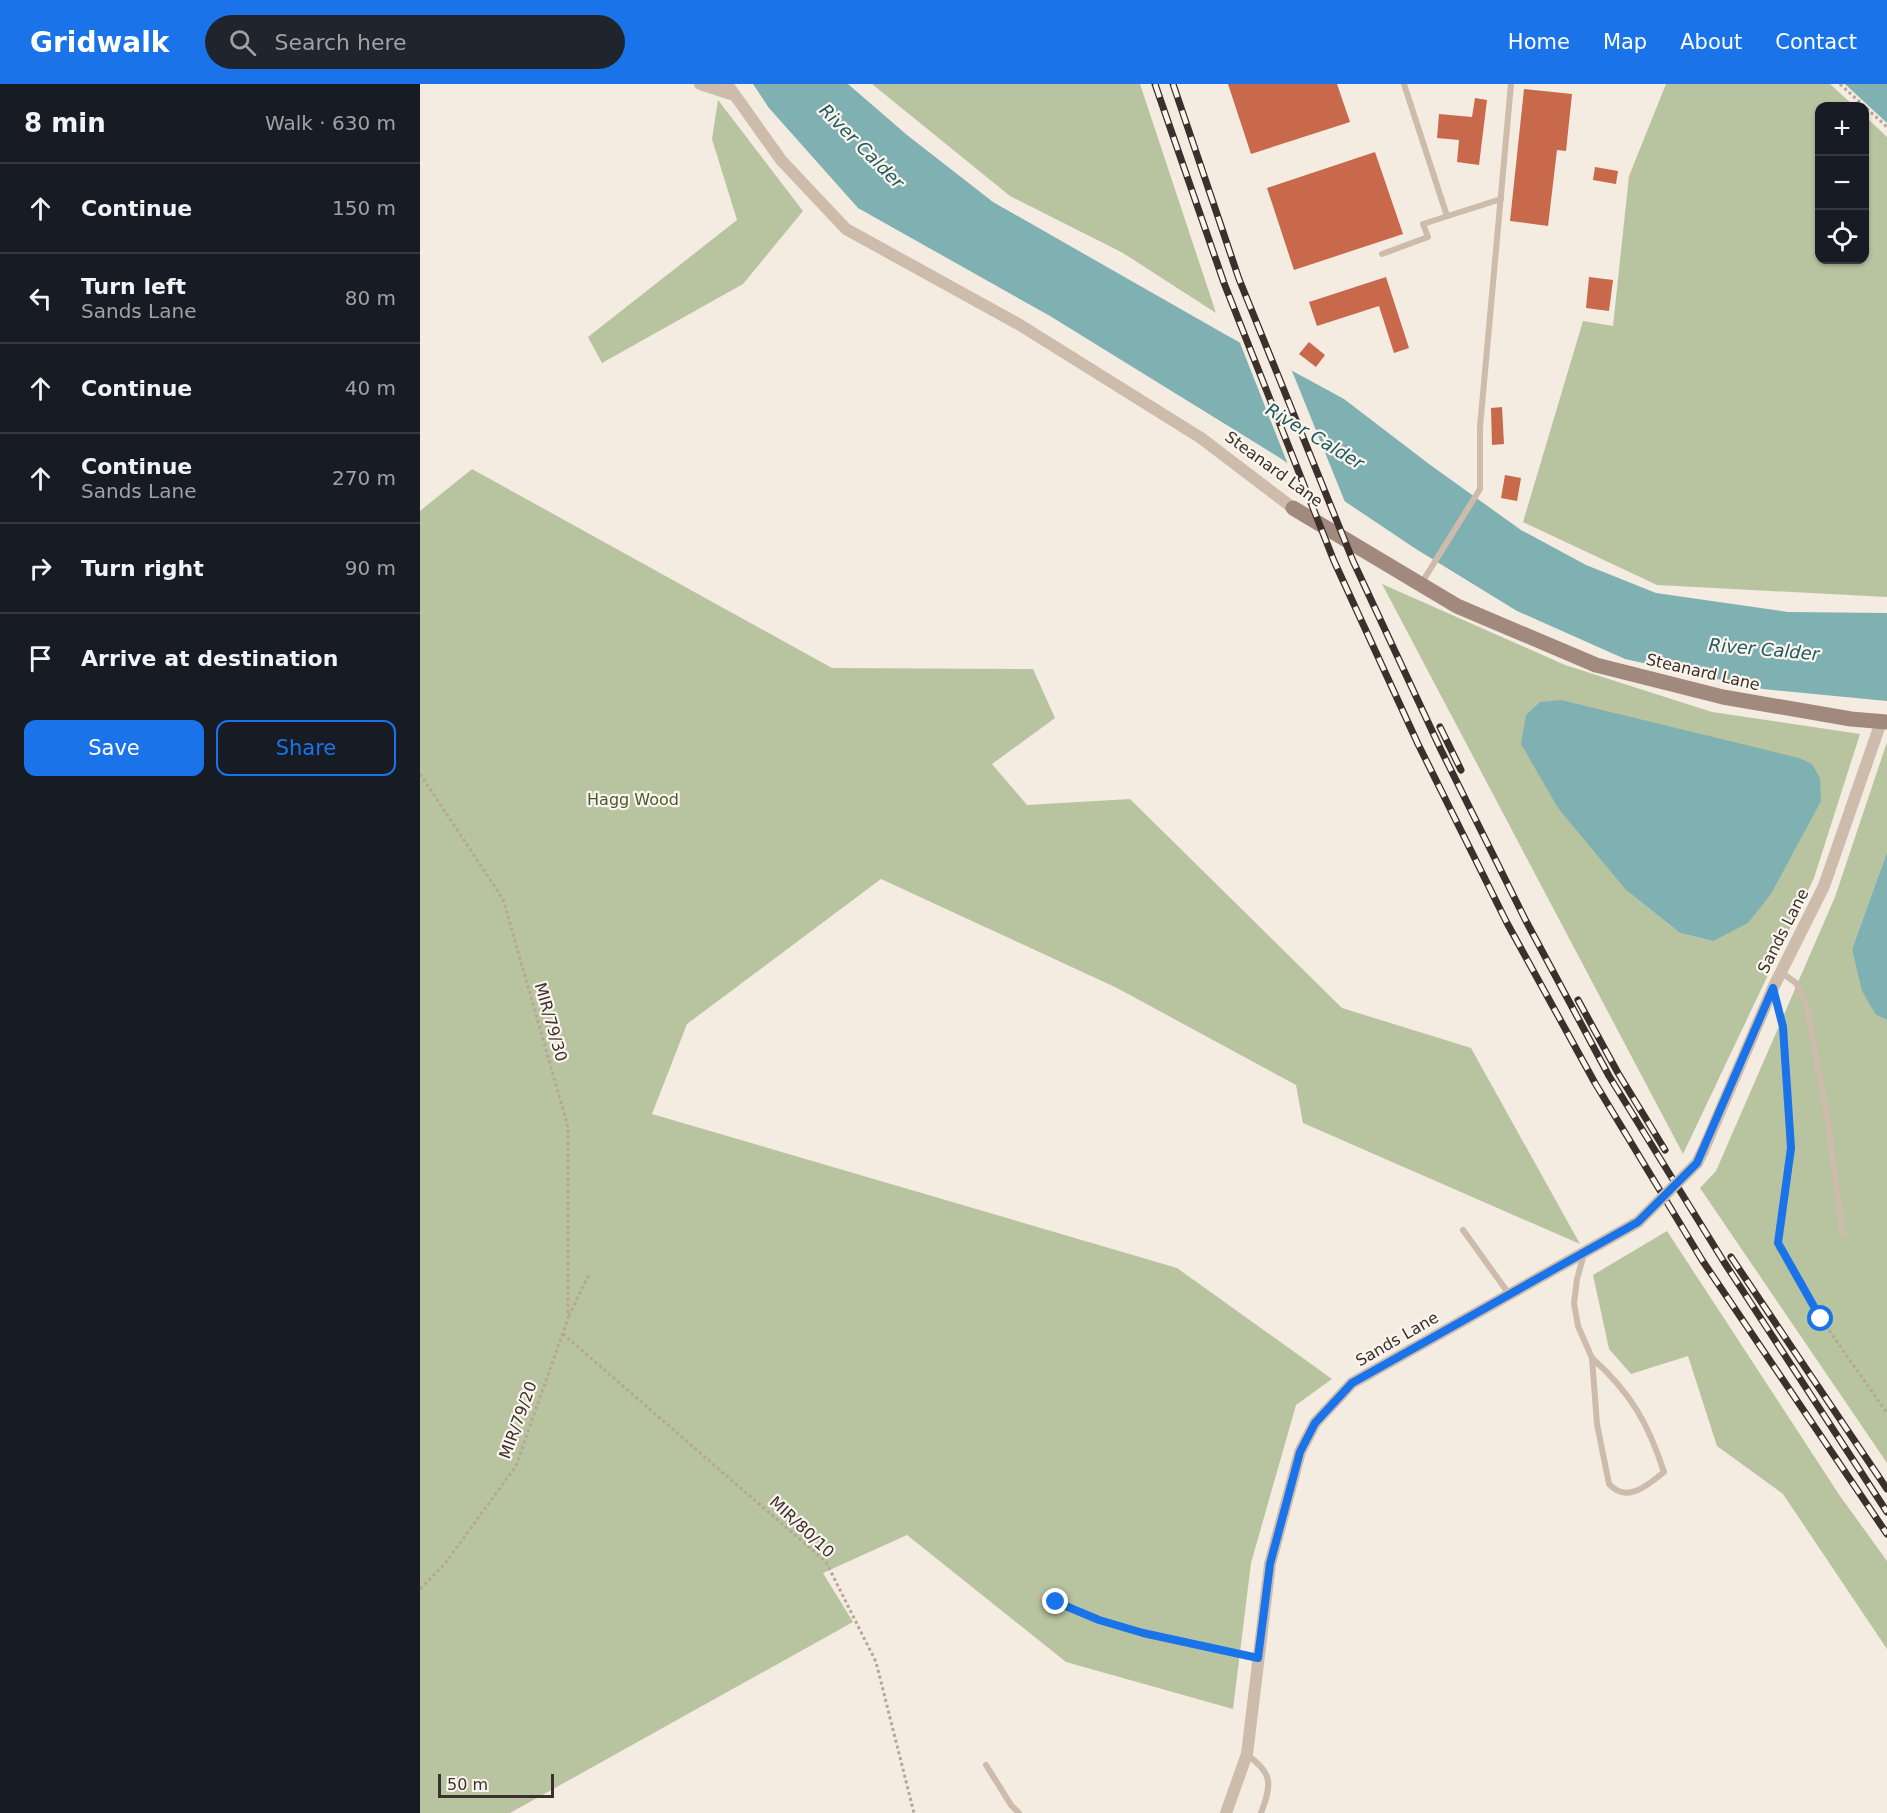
<!DOCTYPE html>
<meta charset="utf-8">
<style>
body{margin:0;font-family:"DejaVu Sans",sans-serif;background:#20242c;color:#f1f3f6}
.controls{position:absolute;right:18px;top:18px;display:grid;overflow:hidden;border-radius:12px;box-shadow:0 2px 4px #0004}
.controls button{width:54px;height:54px;display:grid;place-items:center;padding:0;border:0;border-bottom:2px solid #363941;background:#171b24;color:#f1f3f6;font:30px sans-serif}
.scale{position:absolute;left:18px;bottom:15px;width:116px;box-sizing:border-box;padding-left:6px;border:3px solid #3b302b;border-top:0;font-size:16px;line-height:21px;white-space:nowrap;color:#3b302b;-webkit-text-stroke:4px #fbf5ee;paint-order:stroke}
.stop{position:absolute;width:18px;height:18px;margin:-14px;border:4px solid #1a73e8;border-radius:50%;background:#fff}
.stop.end{background:#1a73e8;border-color:#fff;box-shadow:0 2px 6px #0008}
.list{margin:0;padding:0;list-style:none}
h2{display:flex;justify-content:space-between;align-items:center;height:78px;margin:0;padding:0 24px;font-size:26px}
h2 small{font-size:20px;font-weight:400;color:#9ea1a6}
.list li{display:grid;grid-template-columns:39px 1fr auto;gap:18px;align-items:center;box-sizing:border-box;height:90px;padding:0 24px;border-top:2px solid #363941}
.list b{display:block;font-size:22px;white-space:nowrap}
.list p{margin:0;font-size:20px;white-space:nowrap;color:#9ea1a6}
.list em{font-size:20px;font-style:normal;color:#9ea1a6}
.actions{display:flex;gap:12px;padding:18px 24px}
.actions a{flex:1;padding:14px 0;border:2px solid #1a73e8;border-radius:12px;text-align:center;font-size:21px;color:#1a73e8}
.actions .main{background:#1a73e8;color:#fff}
.icon{flex:none;width:33px;height:33px;fill:none;stroke:currentColor;stroke-width:2;stroke-linecap:round;stroke-linejoin:round}
.map{position:relative;flex:none;width:1467px;height:1729px;overflow:hidden}
header{display:flex;align-items:center;gap:36px;box-sizing:border-box;height:84px;padding:0 30px;background:#1a73e8;color:#fff}
header strong{font-size:28px}
nav{display:flex;gap:33px;margin-inline-start:auto;font-size:21px}
.search{width:420px;height:54px;background:#20242c;display:flex;align-items:center;gap:15px;box-sizing:border-box;padding:0 21px;border-radius:33px;color:#9ea1a6;font-size:22px}
main{display:flex}
aside{flex:1;background:#171b24}
.map>svg:first-child{display:block}
.green{fill:#b8c4a0;fill-rule:evenodd}
.water{fill:#7fb0b2}
.pier{fill:#f4ebe1}
.building{fill:#c8694b}
.lines{fill:none;stroke-linecap:round;stroke-linejoin:round}
.path{stroke:#b9a596;stroke-width:3;stroke-dasharray:3 3;stroke-linecap:butt}
.lane{stroke:#cdbbac;stroke-width:6}
.street{stroke:#cdbbac;stroke-width:12}
.secondary{stroke:#a18a7d;stroke-width:15}
.rail-casing{stroke:#3b302b;stroke-width:7}
.rail{stroke:#fbf5ee;stroke-width:4.5;stroke-dasharray:14;stroke-linecap:butt}
.street-bridge{stroke:#cdbbac;stroke-width:12}
.route{stroke:#1a73e8;stroke-width:8}
.labels{text-anchor:middle;dominant-baseline:central;stroke-width:4.5;stroke-linejoin:round;paint-order:stroke}
.street-label{font-size:16px;fill:#3b302b;stroke:#fbf5ee}
.park-label{font-size:16px;fill:#4a5a2e;stroke:#fbf5ee}
.water-label{font-size:18px;font-style:italic;fill:#1f5a5e;stroke:#fbf5ee}
</style>
<header>
<strong>Gridwalk</strong>
<div class="search"><svg class="icon" aria-label="search" viewBox="0 0 24 24"><circle cx="10" cy="10" r="6"/><path d="M15 15l6 6"/></svg>Search here</div>
<nav><a>Home</a><a>Map</a><a>About</a><a>Contact</a></nav>
</header>
<main>
<aside>
<h2>8 min<small>Walk · 630 m</small></h2>
<ul class="list">
<li><svg class="icon" aria-label="ahead" viewBox="0 0 24 24"><path d="M12 20V5M6 11l6-6 6 6"/></svg><div><b>Continue</b></div><em>150 m</em></li>
<li><svg class="icon" aria-label="left" viewBox="0 0 24 24"><path d="M17 20v-9H6M10 6l-5 5 5 5"/></svg><div><b>Turn left</b><p>Sands Lane</p></div><em>80 m</em></li>
<li><svg class="icon" aria-label="ahead" viewBox="0 0 24 24"><path d="M12 20V5M6 11l6-6 6 6"/></svg><div><b>Continue</b></div><em>40 m</em></li>
<li><svg class="icon" aria-label="ahead" viewBox="0 0 24 24"><path d="M12 20V5M6 11l6-6 6 6"/></svg><div><b>Continue</b><p>Sands Lane</p></div><em>270 m</em></li>
<li><svg class="icon" aria-label="right" viewBox="0 0 24 24"><path d="M7 20v-9h11M14 6l5 5-5 5"/></svg><div><b>Turn right</b></div><em>90 m</em></li>
<li><svg class="icon" aria-label="arrive" viewBox="0 0 24 24"><path d="M6 21V4h12l-3 4 3 4H6"/></svg><div><b>Arrive at destination</b></div></li>
</ul>
<div class="actions"><a class="main">Save</a><a>Share</a></div>
</aside>
<div class="map">
<svg width="1467" height="1729" viewBox="0 0 1467 1729">
<rect width="100%" height="100%" fill="#f4ebe1"/>
<g class="green">
<path d="M452 0H720L796 229 703 169 590 112Z"/>
<path d="M1246 0H1410L1434 22H1400V176H1444L1445 32 1467 53V513L1237 501 1103 438 1163 237 1193 242 1209 92Z"/>
<path d="M298 16 383 127 323 200 182 279 168 253 317 136 292 55Z"/>
<path d="M52 385 412 584 613 585 635 634 572 680 607 721 710 715 922 924 1051 964 1160 1160 883 1039 876 1001 697 904 461 795 267 940 232 1030 757 1184 912 1295 876 1321 831 1479 813 1625 646 1578 487 1451 403 1489 433 1538 90 1729H0V427Z"/>
<path d="M962 500 1145 581 1292 628 1440 650 1394 794 1263 1070ZM1206 806 1293 857 1260 849Z"/>
<path d="M1467 658V768L1432 865 1456 931 1467 936V1379L1280 1104 1296 1087 1415 813Z"/>
<path d="M1247 1147 1420 1412 1467 1477V1565L1363 1410 1297 1362 1268 1272 1211 1290 1189 1265 1173 1191Z"/>
</g>
<g class="water">
<path d="M333 0H428L487 51 573 118 808 252 924 315 1009 380 1101 446 1166 481 1236 509 1368 528 1467 529V617L1343 605 1205 575 1097 527 996 465 860 374 630 232 438 124 349 24Z"/>
<path d="M1425 0H1467V39Z"/>
<path d="M1141 616 1379 674 1392 680 1400 694 1401 717 1351 810 1328 839 1293 857 1260 849 1206 806 1138 724 1101 660 1106 631 1120 618Z"/>
<path d="M1467 768V936L1456 931 1442 907 1432 865Z"/>
</g>
<path class="pier" d="M818 254 870 282 927 423 869 383Z"/>
<g class="building">
<path d="M808 0H917L930 38 831 70Z"/>
<path d="M1104 5 1152 10 1146 67 1137 66 1128 142 1090 137Z"/>
<path d="M1055 14 1067 16 1059 81 1037 78 1039 56 1017 54 1019 30 1052 33Z"/>
<path d="M955 68 983 150 874 186 847 104Z"/>
<path d="M1175 83 1198 87 1196 100 1173 96Z"/>
<path d="M966 193 989 264 974 269 959 222 897 242 889 218Z"/>
<path d="M1169 193 1193 196 1189 227 1166 224Z"/>
<path d="M889 258 905 271 896 283 879 270Z"/>
<path d="M1082 323 1084 360 1072 361 1071 324Z"/>
<path d="M1085 391 1101 394 1097 417 1081 414Z"/>
</g>
<g class="lines">
<g class="path">
<path d="M1420 0 1467 43"/>
<path d="M0 690 83 815 148 1043V1234L96 1382 24 1481 0 1505"/>
<path d="M1359 926 1363 943 1371 1064 1358 1159 1401 1235 1467 1329"/>
<path d="M149 1232 169 1190"/>
<path d="M143 1250 406 1478 456 1578 494 1729"/>
</g>
<g class="lane">
<path d="M984 0 1027 132"/>
<path d="M962 170 1008 153 1003 140 1081 115"/>
<path d="M1001 500 1060 405V343L1091 0"/>
<path d="M1361 888 1376 899 1386 919 1407 1032 1423 1151"/>
<path d="M1043 1146 1089 1210"/>
<path d="M1164 1170 1157 1195 1154 1219 1158 1242 1172 1274 1177 1340 1189 1400C1207 1420 1228 1401 1244 1388 1228 1339 1211 1309 1172 1274"/>
<path d="M620 1513 679 1536 724 1549 838 1574"/>
<path d="M827 1671C853 1689 852 1700 841 1729"/>
<path d="M566 1681 591 1721 599 1729"/>
</g>
<g class="street">
<path d="M280 0 314 11"/>
<path d="M307 0 361 76 426 145 600 241 781 354 873 424"/>
<path d="M1283 1067 1353 904 1404 802 1461 638"/>
<path d="M806 1729 827 1670 850 1480 880 1368 895 1339 932 1299 1218 1138"/>
</g>
<path class="secondary" d="M873 424 1037 522 1176 581 1303 613 1431 635 1467 638"/>
<defs>
<g id="rail">
<path d="M735 0 804 199 914 477 998 660 1087 839 1175 999 1282 1176 1467 1450"/>
<path d="M753 0 819 195 933 477 1021 666 1106 837 1189 992 1304 1178 1467 1428"/>
<path d="M1020 643 1041 686"/>
<path d="M1158 916 1198 989 1245 1066"/>
<path d="M1311 1173 1467 1405"/>
</g>
</defs>
<use href="#rail" class="rail-casing"/>
<use href="#rail" class="rail"/>
<path class="street-bridge" d="M1218 1138 1277 1079 1283 1067"/>
</g>
<g class="lines">
<path class="route" d="M636 1518 679 1536 723 1549 838 1574 850 1480 880 1368 895 1339 932 1299 1218 1138 1277 1079 1353 904 1363 943 1371 1064 1358 1159 1401 1235"/>
</g>
<g class="labels">
<g class="street-label">
<text transform="translate(854 385) rotate(36)">Steanard Lane</text>
<text transform="translate(1283 588) rotate(13)">Steanard Lane</text>
<text transform="translate(1363 847) rotate(-63)">Sands Lane</text>
<text transform="translate(131 938) rotate(74)">MIR/79/30</text>
<text transform="translate(977 1255) rotate(-30)">Sands Lane</text>
<text transform="translate(98 1336) rotate(-70)">MIR/79/20</text>
<text transform="translate(382 1443) rotate(43)">MIR/80/10</text>
</g>
<g class="park-label">
<text x="213" y="715">Hagg Wood</text>
</g>
<g class="water-label">
<text transform="translate(442 62) rotate(45)">River Calder</text>
<text transform="translate(895 352) rotate(31)">River Calder</text>
<text transform="translate(1344 565) rotate(5)">River Calder</text>
</g>
</g>
</svg>
<div class="controls">
<button>+</button>
<button>−</button>
<button><svg class="icon" aria-label="locate" viewBox="0 0 24 24"><circle cx="12" cy="12" r="6"/><path d="M12 2v4M12 18v4M2 12h4M18 12h4"/></svg></button>
</div>
<div class="scale">50 m</div>
<div class="stop" style="left:1401px;top:1235px"></div>
<div class="stop end" style="left:636px;top:1518px"></div>
</div>
</main>
